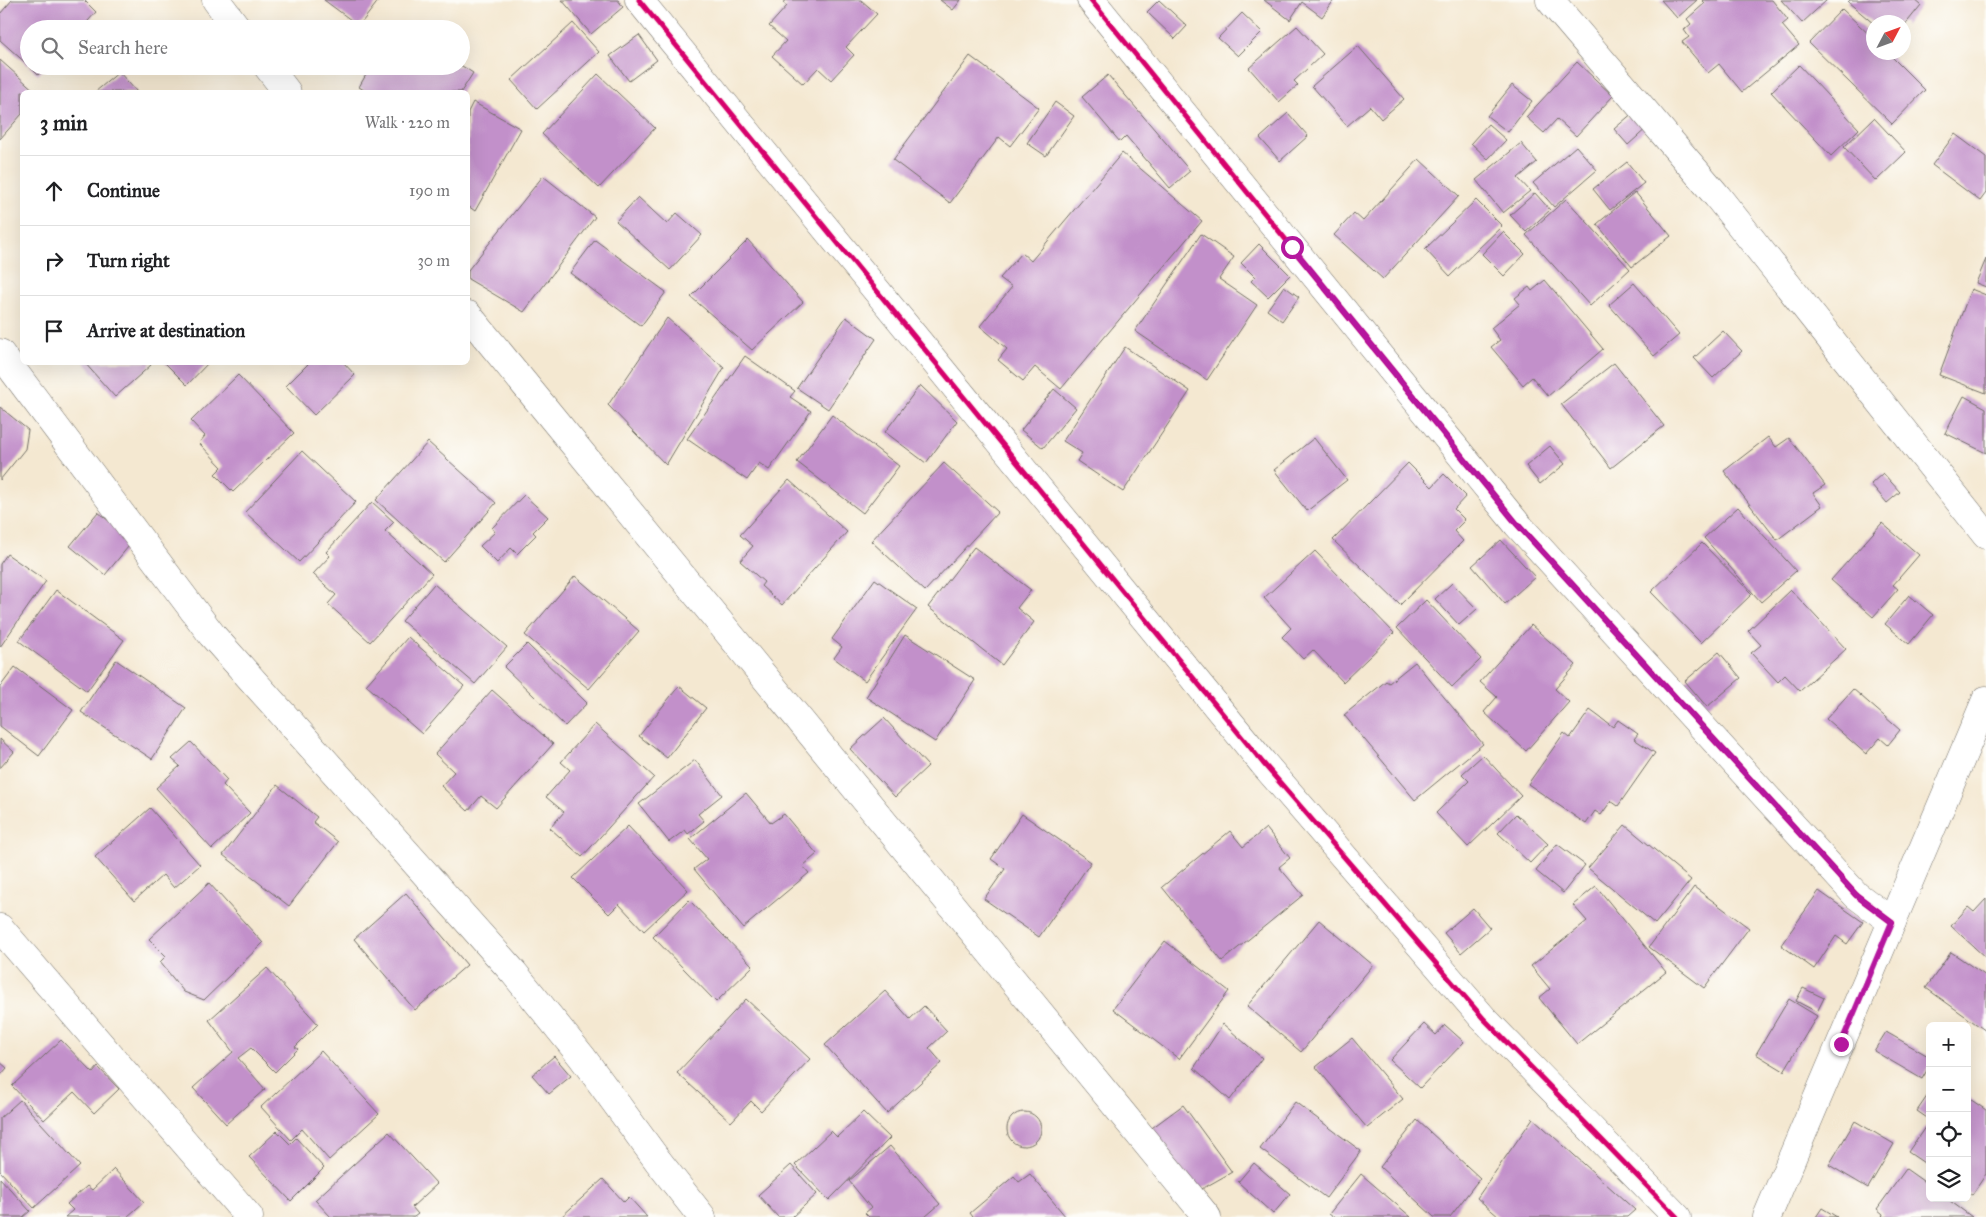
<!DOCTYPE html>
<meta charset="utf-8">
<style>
body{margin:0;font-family:"IM FELL Great Primer",serif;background:#f6f6f6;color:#202124}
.controls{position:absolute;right:15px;bottom:15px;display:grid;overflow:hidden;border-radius:8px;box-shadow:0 5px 20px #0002}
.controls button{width:45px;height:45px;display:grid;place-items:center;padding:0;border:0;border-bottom:1px solid #e0e0e0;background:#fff;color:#202124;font:25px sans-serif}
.compass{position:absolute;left:1866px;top:15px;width:45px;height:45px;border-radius:50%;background:#fff;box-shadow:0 5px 20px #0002;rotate:49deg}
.stop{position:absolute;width:15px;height:15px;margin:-11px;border:4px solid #b5179e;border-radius:50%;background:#fff}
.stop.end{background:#b5179e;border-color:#fff;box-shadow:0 1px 5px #0008}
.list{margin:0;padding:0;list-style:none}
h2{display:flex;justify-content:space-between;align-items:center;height:65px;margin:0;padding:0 20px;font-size:21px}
h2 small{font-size:16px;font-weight:400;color:#757577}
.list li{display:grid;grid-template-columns:32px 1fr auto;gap:15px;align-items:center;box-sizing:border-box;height:70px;padding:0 20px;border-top:1px solid #e0e0e0}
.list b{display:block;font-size:19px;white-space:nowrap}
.list em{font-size:16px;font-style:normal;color:#757577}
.icon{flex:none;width:28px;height:28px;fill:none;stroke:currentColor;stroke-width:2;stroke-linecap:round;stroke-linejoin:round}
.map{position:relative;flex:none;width:1986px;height:1217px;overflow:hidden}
.search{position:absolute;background:#fff;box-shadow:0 5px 20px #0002;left:20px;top:20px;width:450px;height:55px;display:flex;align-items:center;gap:12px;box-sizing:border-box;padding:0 18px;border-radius:28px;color:#757577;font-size:19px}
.panel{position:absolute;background:#fff;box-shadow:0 5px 20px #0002;left:20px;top:90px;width:450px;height:275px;border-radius:8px}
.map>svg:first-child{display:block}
.building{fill:#c290ca}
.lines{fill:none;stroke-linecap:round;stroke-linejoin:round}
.street-casing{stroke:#716d65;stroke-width:29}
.street{stroke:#fff;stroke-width:28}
.cycleway-casing{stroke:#fdfcf7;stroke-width:8}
.cycleway{stroke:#d6006c;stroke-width:5}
.route{stroke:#b5179e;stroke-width:6}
</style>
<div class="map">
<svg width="1986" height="1217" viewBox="0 0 1986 1217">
<rect width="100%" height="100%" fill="#fdfcf7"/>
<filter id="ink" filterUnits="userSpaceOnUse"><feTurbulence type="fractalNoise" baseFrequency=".02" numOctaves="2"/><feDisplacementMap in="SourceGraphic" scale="10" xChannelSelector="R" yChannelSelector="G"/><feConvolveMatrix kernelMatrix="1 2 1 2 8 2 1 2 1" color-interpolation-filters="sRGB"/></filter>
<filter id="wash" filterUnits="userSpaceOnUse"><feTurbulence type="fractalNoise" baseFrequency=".0096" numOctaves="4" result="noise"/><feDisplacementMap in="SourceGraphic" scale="20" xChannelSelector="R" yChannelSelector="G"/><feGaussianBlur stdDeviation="1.12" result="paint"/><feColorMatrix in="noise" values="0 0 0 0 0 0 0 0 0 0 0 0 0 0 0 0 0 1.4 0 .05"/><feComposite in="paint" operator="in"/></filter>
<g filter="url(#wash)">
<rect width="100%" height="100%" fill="#f4e8d1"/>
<g id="blocks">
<g class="building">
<path d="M12 0H84L96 12 81 29H29V66L0 40V14Z"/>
<path d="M324 0H379L359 26Z"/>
<path d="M562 0H618L623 7 591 34Z"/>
<path d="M785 0H861L877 14 846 47 854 55 831 80 818 68 803 84 772 56 786 41 769 26 787 6 783 3Z"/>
<path d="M940 0H961L953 10Z"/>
<path d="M1159 0 1187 26 1175 39 1147 12Z"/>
<path d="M1264 0H1334L1322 17 1302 2 1290 20Z"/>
<path d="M1661 0H1697L1677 18Z"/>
<path d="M1702 0H1772L1788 20 1782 25 1799 45 1742 92 1719 64 1708 73 1682 42 1689 37 1684 30 1691 24 1687 19 1705 3Z"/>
<path d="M1781 0H1827L1802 23Z"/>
<path d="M1850 0H1915L1921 5 1904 26V22H1874V24L1848 2Z"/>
<path d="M1842 9 1874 39V52H1887L1925 90 1892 124 1809 43Z"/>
<path d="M1242 13 1262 32 1238 56 1218 38Z"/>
<path d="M573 23 599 52 537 109 511 80Z"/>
<path d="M1297 26 1323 54 1294 81 1298 85 1279 102 1249 68Z"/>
<path d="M639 35 657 60 629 81 610 56Z"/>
<path d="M1358 46 1404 99 1381 119 1370 106 1347 126 1312 86Z"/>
<path d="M970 56 1039 108 1010 146 999 137 950 203 893 160Z"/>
<path d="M0 60 36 92H22V114L0 139Z"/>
<path d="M1577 62 1613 96 1576 136 1557 119 1544 133 1526 117Z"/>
<path d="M1799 65 1859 129 1831 156 1771 92Z"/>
<path d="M29 66H46L38 75Z"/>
<path d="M371 66H462L473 73 461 92H367L359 87Z"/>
<path d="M119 72 137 92H95Z"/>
<path d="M598 74 655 128 599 188 542 134Z"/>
<path d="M1108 75 1190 171 1170 188 1126 136 1120 142 1082 97Z"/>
<path d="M1512 85 1532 101 1508 132 1487 116Z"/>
<path d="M473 102 521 129 475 211 468 206V112Z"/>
<path d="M1055 102 1074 116 1046 156 1027 143Z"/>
<path d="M1634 112 1648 127 1628 145 1614 129Z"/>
<path d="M1288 113 1308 136 1280 161 1260 138Z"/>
<path d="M1874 118 1906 152 1876 181 1844 147Z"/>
<path d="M1488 124 1506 140 1488 159 1471 143Z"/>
<path d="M1955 134 1986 157V193L1980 201 1932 165Z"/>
<path d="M1521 143 1537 162 1518 178 1530 191 1503 213 1476 180Z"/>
<path d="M1576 146 1597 170 1554 207 1533 183Z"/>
<path d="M1122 153 1202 221 1061 389 1035 367 1023 381 998 360 1007 349 980 326 1012 287 1000 278 1022 253 1031 261Z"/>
<path d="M1419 159 1459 196 1383 279 1334 235 1354 213 1363 221Z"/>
<path d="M1627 162 1644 183 1610 210 1593 189Z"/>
<path d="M543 176 595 217 524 312 468 279V270Z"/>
<path d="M1635 192 1671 236 1632 267 1597 224Z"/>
<path d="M1535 193 1550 210 1526 232 1510 215Z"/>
<path d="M638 197 667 224 677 213 702 235 670 270 616 221Z"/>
<path d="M1566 199 1630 269 1590 306 1526 235Z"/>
<path d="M1476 200 1502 226 1450 276 1425 249Z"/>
<path d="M1503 232 1525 254 1504 276 1482 254Z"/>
<path d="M1201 234 1234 257 1219 279 1257 305 1207 380 1135 331Z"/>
<path d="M595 240 666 292 641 326 570 273Z"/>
<path d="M748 240 803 302 752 350 691 297Z"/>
<path d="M1259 244 1290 275 1268 297 1251 281 1255 277 1241 263Z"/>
<path d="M1986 259V287L1976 283Z"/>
<path d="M1545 280 1603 349 1548 396 1532 377 1523 385 1491 347 1500 340 1491 328 1520 304 1515 298 1529 287 1532 291Z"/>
<path d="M1634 283 1679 335 1654 356 1609 305Z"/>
<path d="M1284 286 1299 297 1282 321 1267 310Z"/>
<path d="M1971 289 1986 295V393L1939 375Z"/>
<path d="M846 317 876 339 828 409 797 388Z"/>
<path d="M667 318 724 368 666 465 608 405Z"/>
<path d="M1723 331 1742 351 1713 378 1694 358Z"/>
<path d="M1125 347 1190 391 1123 492 1077 461 1082 453 1063 441Z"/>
<path d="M745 356 795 391 790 397 811 411 769 470 759 463 747 480 687 439Z"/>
<path d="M84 362H149L151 365 115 397Z"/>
<path d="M164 362H209L187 385Z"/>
<path d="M310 362H343L355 375 314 415 286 386Z"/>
<path d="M1614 363 1664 426 1611 468 1561 404Z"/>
<path d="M238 375 294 433 233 492 215 474 222 467 199 443 205 436 191 421Z"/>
<path d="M920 385 957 421 926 463 885 432Z"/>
<path d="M1054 389 1076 408 1043 448 1021 430Z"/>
<path d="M1964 396 1986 408V453L1945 433Z"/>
<path d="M0 407 28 430 25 449 0 480Z"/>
<path d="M832 415 899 466 863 513 797 462Z"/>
<path d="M1768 437 1776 447 1789 438 1825 485 1813 493 1822 506 1777 540 1724 471Z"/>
<path d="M1314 438 1347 480 1307 511 1274 470Z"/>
<path d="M428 442 496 503 444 562 376 500Z"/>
<path d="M1550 446 1565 464 1540 484 1526 466Z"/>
<path d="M302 451 356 502 299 562 245 512Z"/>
<path d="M944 463 998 512 925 591 871 541Z"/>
<path d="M1408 463 1432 487 1444 474 1466 496 1454 509 1465 520 1454 531 1463 541 1400 605 1333 540Z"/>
<path d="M1883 473 1900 492 1887 503 1871 484Z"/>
<path d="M789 480 847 532 782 605 761 586 764 582 740 561 753 546 740 535Z"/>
<path d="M524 495 548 517 533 532 536 535 517 554 511 548 497 563 480 546 495 532 492 528Z"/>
<path d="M372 502 394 522 385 531 432 574 370 642 328 604 336 595 313 574 330 556 326 552Z"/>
<path d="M1738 507 1796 571 1761 602 1704 538Z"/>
<path d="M98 512 133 541 105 575 70 546Z"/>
<path d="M1882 523 1919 555 1893 585 1898 589 1873 617 1831 580Z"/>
<path d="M1501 540 1535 577 1505 604 1472 566Z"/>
<path d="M1702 543 1752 594 1701 643 1651 592Z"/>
<path d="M974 547 1031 590 1017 608 1034 622 1002 665 928 607Z"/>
<path d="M1315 551 1394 633 1343 682 1313 650 1303 659 1282 637 1291 628 1264 598Z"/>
<path d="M7 554 46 581 0 647V564Z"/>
<path d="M575 576 639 631 589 689 525 635Z"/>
<path d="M875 579 917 609 865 681 834 658 842 647 832 639Z"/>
<path d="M1452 583 1477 609 1459 625 1435 599Z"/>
<path d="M434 584 507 647 475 684 402 621Z"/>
<path d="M56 590 124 640 87 691 19 641Z"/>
<path d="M1791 590 1846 649 1800 691 1785 675 1778 682 1751 653 1761 645 1748 631Z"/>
<path d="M1909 595 1933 615 1909 644 1885 624Z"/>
<path d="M1426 600 1481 659 1452 687 1397 628Z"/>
<path d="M1531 625 1576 665 1555 689 1569 702 1526 751 1484 712 1497 697 1480 682Z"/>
<path d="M905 635 975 680 935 742 866 697Z"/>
<path d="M408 637 464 686 422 734 366 685Z"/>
<path d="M527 644 587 703 565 726 504 667Z"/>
<path d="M1719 652 1741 678 1707 707 1685 681Z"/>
<path d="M116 660 186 708 152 759 81 712Z"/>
<path d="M1415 662 1483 744 1415 800 1344 715 1386 681 1389 683Z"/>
<path d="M15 667 73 710 39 756 0 726V687Z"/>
<path d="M679 686 706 708 667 758 639 736Z"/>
<path d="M1853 689 1900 730 1888 745 1880 738 1866 754 1826 719Z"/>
<path d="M492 690 553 744 496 808 481 796 468 811 441 786 454 772 435 754Z"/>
<path d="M1590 710 1613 727 1618 720 1638 734 1634 739 1655 753 1618 806 1611 801 1601 815 1595 811 1586 824 1528 784 1564 733 1570 738Z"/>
<path d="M884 718 928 766 895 797 850 749Z"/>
<path d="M595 724 654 777 582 857 550 828 564 812 546 797 570 770 561 762Z"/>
<path d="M0 739 14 752 0 768Z"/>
<path d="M191 742 227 780 223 785 250 813 212 849 156 788 180 766 172 759Z"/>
<path d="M1483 755 1521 796 1468 847 1436 813 1469 781 1462 774Z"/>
<path d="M695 760 722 795 698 814 704 821 688 834 685 830 669 842 639 804Z"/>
<path d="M277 785 317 817 313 822 338 842 289 906 223 855Z"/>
<path d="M746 793 771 823 784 814 817 854 803 866 809 873 743 928 694 869 707 859 690 839Z"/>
<path d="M150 808 200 865 174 888 163 875 134 901 95 857Z"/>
<path d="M1022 814 1091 862 1039 937 984 899 1005 869 991 859Z"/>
<path d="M1516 814 1548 844 1530 863 1498 833Z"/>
<path d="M1625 825 1691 880 1655 924 1588 868Z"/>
<path d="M628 826 688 890 644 931 619 904 609 914 573 878Z"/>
<path d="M1266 828 1290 858 1279 867 1303 895 1222 961 1162 887 1230 831 1243 847Z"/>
<path d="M1557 844 1585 865 1563 893 1536 871Z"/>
<path d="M209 883 263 943 204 1000 184 992 160 962 166 956 149 939Z"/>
<path d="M1596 886 1666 972 1577 1044 1539 998 1550 989 1531 966 1587 921 1573 905Z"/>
<path d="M1694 887 1749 928 1704 988 1649 947Z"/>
<path d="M1819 891 1863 922 1847 944 1836 936 1814 969 1781 945Z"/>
<path d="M406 893 467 965 415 1010 354 939Z"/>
<path d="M1986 899V958L1951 926 1968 907 1974 912Z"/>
<path d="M689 900 753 966 716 1002 653 937Z"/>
<path d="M1473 908 1490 928 1461 953 1444 933Z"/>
<path d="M1319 920 1373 965 1301 1052 1247 1006Z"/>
<path d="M1165 941 1229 991 1179 1059 1113 1009Z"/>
<path d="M1951 952 1986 976V1031L1926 988Z"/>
<path d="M267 968 318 1024 295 1047 298 1049 275 1072 251 1048 238 1058 265 1089 226 1124 193 1088 233 1052 209 1020Z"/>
<path d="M1803 988 1824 998 1817 1012 1796 1001Z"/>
<path d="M885 991 910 1019 924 1006 947 1031 929 1048 942 1063 887 1113 825 1045Z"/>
<path d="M746 999 810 1059 761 1111 751 1101 731 1122 677 1073Z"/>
<path d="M1789 999 1817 1016 1784 1071 1756 1054Z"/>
<path d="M1223 1024 1262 1058 1230 1100 1194 1068Z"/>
<path d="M1424 1024 1436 1035 1445 1025 1464 1042 1420 1088 1390 1060Z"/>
<path d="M1886 1032 1930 1057V1065L1922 1079 1874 1051Z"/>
<path d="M1352 1038 1403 1099 1367 1128 1316 1067Z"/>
<path d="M61 1040 93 1073 98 1067 119 1089 94 1113 74 1092 44 1120 12 1086Z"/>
<path d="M321 1051 379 1114 329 1160 302 1129 291 1140 261 1107Z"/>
<path d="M554 1056 571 1076 549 1094 532 1075Z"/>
<path d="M0 1062 7 1068 0 1076Z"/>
<path d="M1930 1092V1120L1917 1111Z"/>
<path d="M1967 1097 1986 1110V1174L1972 1195 1967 1192Z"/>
<path d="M20 1100 80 1166 34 1208 0 1171V1118Z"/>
<path d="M1295 1102 1361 1151 1326 1198 1260 1149Z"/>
<path d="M1183 1105 1232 1172 1200 1190 1145 1133Z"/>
<path d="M863 1112 890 1138 829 1200 795 1165 831 1131 837 1137Z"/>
<circle cx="1024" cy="1129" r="17"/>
<path d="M1533 1118 1635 1210 1627 1217H1499L1477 1198Z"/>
<path d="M1417 1120 1480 1178 1450 1217H1434L1380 1167Z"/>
<path d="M1930 1120V1167L1908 1152Z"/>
<path d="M1855 1121 1894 1144 1868 1188 1829 1165Z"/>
<path d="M277 1131 290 1144 296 1138 324 1168 291 1201 249 1157Z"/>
<path d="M389 1132 437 1184 412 1207 418 1214 414 1217H331L315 1200Z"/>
<path d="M890 1146 940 1204 925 1217H869L865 1213 871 1208 849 1181Z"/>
<path d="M1254 1163 1290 1194 1273 1214 1238 1182Z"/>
<path d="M791 1165 817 1194 792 1217H778L758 1195Z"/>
<path d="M114 1169 144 1202 127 1217H65L73 1210 67 1204 87 1186 92 1190Z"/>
<path d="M1906 1169 1930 1186V1198H1946L1972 1217H1882L1883 1214 1877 1209Z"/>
<path d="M1030 1174 1066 1217H973L970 1213 1014 1176 1019 1182Z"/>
<path d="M1361 1174 1411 1217H1333L1329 1214Z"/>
<path d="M0 1178 30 1211 23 1217H0Z"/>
<path d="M603 1179 624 1202 629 1197 647 1217H561Z"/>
<path d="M1822 1208 1837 1217H1816Z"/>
</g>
</g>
</g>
<g filter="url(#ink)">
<use href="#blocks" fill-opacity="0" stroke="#716d65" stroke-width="1"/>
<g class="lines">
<defs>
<g id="street">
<path d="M216 0 238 29"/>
<path d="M639 0 1263 763 1483 1018 1677 1217"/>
<path d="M1091 0 1517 524 1856 895 1892 922"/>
<path d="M1550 0 1717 196 1986 535"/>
<path d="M267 66 287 92"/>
<path d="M468 315 1207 1217"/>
<path d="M0 353 212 635 514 973 582 1057 658 1161 702 1217"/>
<path d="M0 928 249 1217"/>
<path d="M1767 1217 1986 700"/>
</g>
</defs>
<use href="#street" class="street-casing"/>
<use href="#street" class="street"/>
<defs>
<g id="cycleway">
<path d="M639 0 1263 763 1483 1018 1677 1217"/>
<path d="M1091 0 1517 524 1856 895 1892 922"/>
</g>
</defs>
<use href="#cycleway" class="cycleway-casing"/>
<use href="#cycleway" class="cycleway"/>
</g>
</g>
<g class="lines" filter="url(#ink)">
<path class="route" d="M1292 247 1517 524 1856 895 1892 922 1841 1044"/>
</g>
</svg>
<div class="controls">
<button>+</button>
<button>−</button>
<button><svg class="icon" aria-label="locate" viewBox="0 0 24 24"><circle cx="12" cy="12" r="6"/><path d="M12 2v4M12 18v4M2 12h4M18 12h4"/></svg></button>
<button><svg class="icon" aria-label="layers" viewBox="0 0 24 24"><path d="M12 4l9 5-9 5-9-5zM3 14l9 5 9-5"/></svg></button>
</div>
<svg class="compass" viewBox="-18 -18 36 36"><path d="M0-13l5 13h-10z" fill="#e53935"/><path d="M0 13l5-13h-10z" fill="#757577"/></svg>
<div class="stop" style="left:1292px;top:247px"></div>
<div class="stop end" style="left:1841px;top:1044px"></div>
<div class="search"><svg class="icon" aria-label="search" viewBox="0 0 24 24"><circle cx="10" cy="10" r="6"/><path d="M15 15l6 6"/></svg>Search here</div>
<section class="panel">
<h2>3 min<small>Walk · 220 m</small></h2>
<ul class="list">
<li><svg class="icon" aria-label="ahead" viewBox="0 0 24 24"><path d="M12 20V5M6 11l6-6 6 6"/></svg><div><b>Continue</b></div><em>190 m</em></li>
<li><svg class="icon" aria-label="right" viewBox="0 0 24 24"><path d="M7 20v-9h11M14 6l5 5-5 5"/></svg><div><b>Turn right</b></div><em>30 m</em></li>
<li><svg class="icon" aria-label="arrive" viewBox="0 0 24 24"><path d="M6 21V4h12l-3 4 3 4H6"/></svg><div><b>Arrive at destination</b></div></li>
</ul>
</section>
</div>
